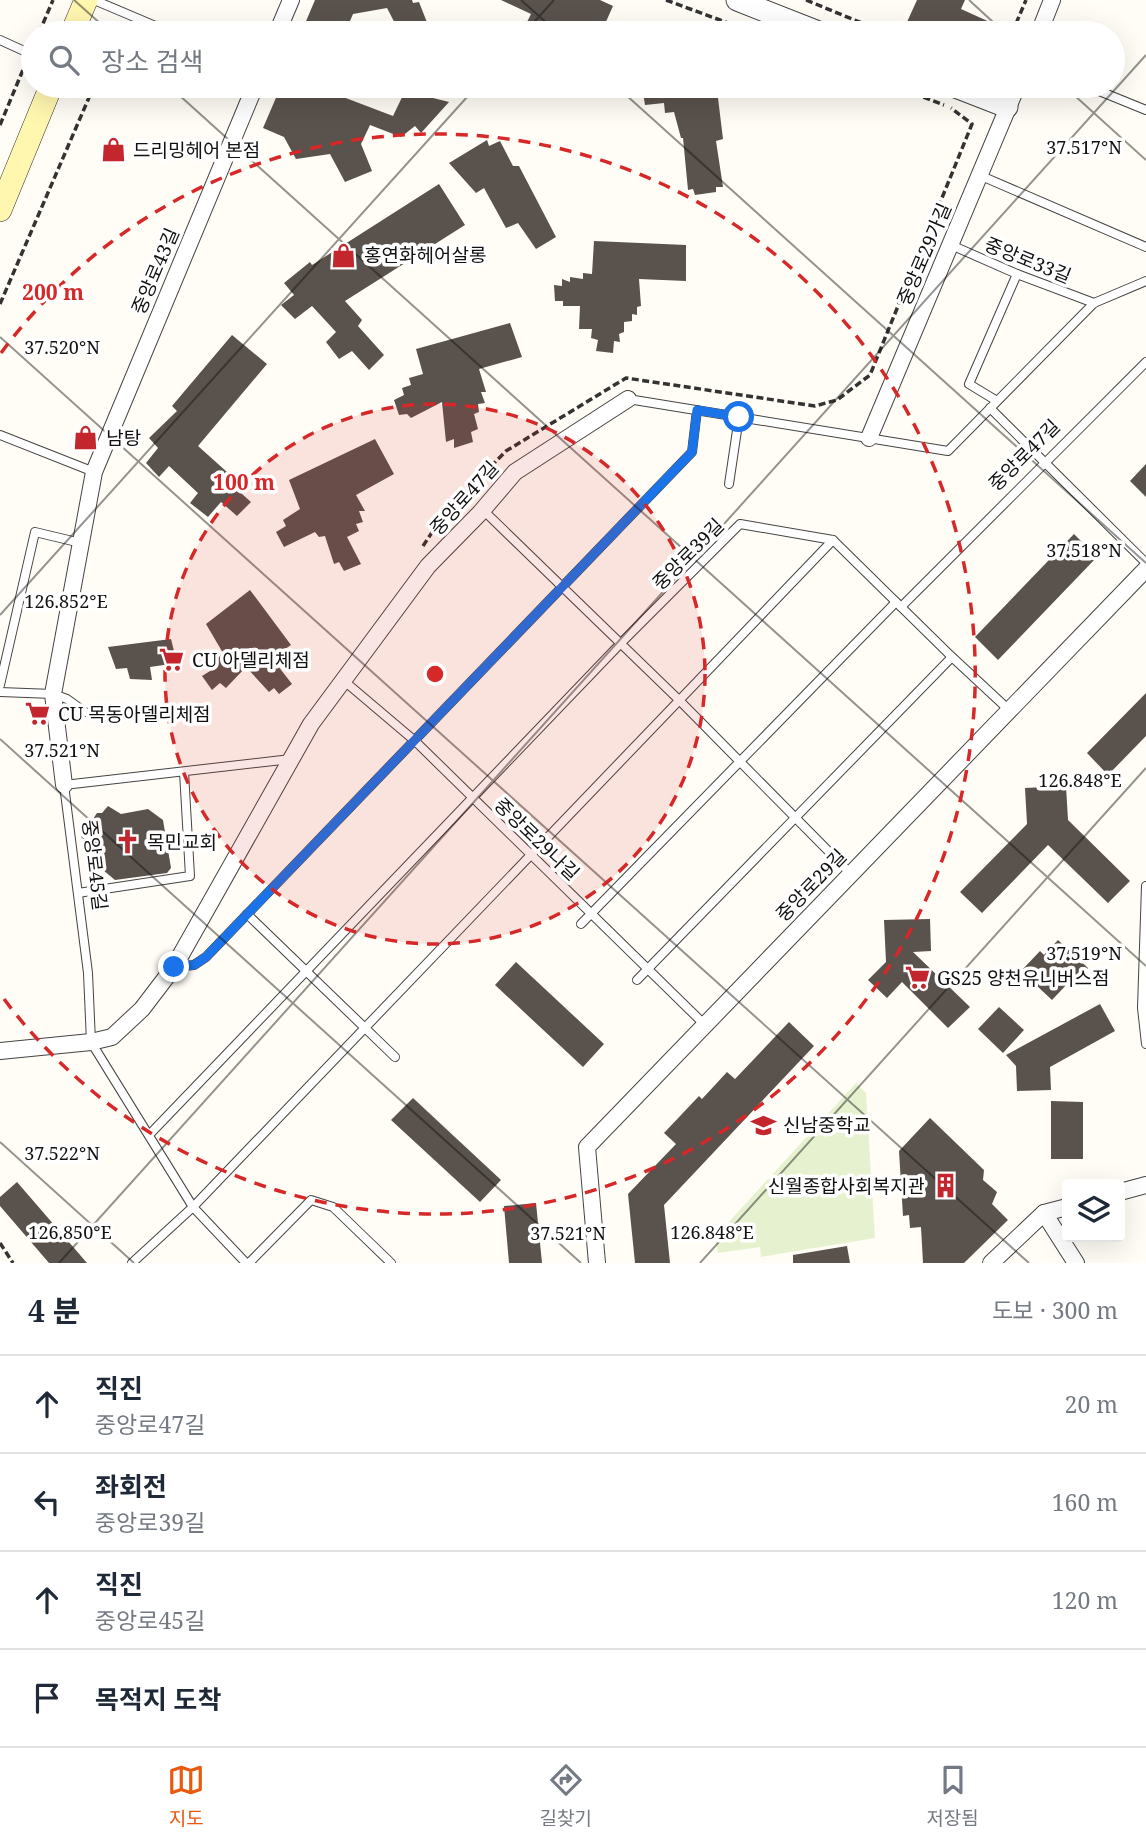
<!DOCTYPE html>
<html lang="ko">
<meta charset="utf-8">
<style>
body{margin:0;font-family:"Noto Serif","Noto Sans KR",serif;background:#f2f2f3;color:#1f2937}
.controls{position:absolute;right:21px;bottom:21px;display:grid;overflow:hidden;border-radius:7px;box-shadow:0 7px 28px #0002}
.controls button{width:63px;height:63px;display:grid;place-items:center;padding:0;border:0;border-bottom:2px solid #e0e1e3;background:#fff;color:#1f2937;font:35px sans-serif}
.stop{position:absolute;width:21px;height:21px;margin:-16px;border:5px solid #1a73e8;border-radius:50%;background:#fff}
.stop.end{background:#1a73e8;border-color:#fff;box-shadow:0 2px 7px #0008}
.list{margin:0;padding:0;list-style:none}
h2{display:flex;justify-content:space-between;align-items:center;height:91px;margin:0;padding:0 28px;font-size:30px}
h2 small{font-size:23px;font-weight:400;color:#747a83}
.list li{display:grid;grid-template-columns:46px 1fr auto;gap:21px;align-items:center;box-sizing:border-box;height:98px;padding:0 28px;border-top:2px solid #e0e1e3}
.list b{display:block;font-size:26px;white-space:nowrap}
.list p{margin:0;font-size:23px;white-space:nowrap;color:#747a83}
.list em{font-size:23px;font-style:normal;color:#747a83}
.icon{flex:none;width:38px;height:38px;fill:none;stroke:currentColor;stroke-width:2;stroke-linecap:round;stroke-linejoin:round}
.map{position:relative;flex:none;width:1146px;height:1263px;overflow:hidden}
.search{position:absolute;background:#fff;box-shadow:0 7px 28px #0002;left:21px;right:21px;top:21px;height:77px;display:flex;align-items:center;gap:18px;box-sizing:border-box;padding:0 24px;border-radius:38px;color:#747a83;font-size:26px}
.sheet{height:483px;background:#fff}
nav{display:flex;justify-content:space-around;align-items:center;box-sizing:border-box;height:98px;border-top:2px solid #e0e1e3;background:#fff;font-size:19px;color:#747a83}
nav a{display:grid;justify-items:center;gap:4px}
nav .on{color:#ea580c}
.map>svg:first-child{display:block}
.pitch{fill:#e6f2cf}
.building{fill:#5a524d}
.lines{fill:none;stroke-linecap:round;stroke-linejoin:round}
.service-casing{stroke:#444;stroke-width:10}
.minor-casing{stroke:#444;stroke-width:18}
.tertiary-casing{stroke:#444;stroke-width:23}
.secondary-casing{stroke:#333;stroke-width:24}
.path{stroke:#333;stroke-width:3.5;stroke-dasharray:7 3.5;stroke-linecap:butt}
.service{stroke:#fff;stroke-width:8}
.minor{stroke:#fff;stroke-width:16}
.tertiary{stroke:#fff;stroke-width:21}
.secondary{stroke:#fff6b0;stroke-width:23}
.route{stroke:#1a73e8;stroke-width:9}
.ticks{fill:none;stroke:#111;stroke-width:2;stroke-opacity:0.45}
.ring{fill:none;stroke:#d62828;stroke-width:3.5;stroke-dasharray:12 9}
.labels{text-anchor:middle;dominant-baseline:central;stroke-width:7;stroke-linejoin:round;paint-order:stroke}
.poi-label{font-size:19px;fill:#111;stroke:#fff;text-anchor:start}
.street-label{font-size:19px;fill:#111;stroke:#fff}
.ticks-label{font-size:18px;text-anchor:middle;fill:#111;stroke:#fff;stroke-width:7;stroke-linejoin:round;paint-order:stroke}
.centre{fill:#d62828;stroke:#fff;stroke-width:3.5}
.ring-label{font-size:21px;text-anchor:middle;font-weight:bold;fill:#d62828;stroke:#fff;stroke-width:7;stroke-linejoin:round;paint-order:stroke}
</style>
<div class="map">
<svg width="1146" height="1263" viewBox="0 0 1146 1263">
<rect width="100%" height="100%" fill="#fffdf5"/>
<path class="pitch" d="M856 1083 866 1093 875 1238 761 1257 760 1247 718 1253 715 1237Z"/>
<g class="building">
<path d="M315 0H412L413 3 419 2 428 25 409 33H400L387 8 353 14 345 33H301Z"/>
<path d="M501 0H600L613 6 601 33H537L530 28 531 24 527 22 531 14Z"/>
<path d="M917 0H965L961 9 1014 33H932L907 22Z"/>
<path d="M281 86H322V89L393 116 405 91 449 102 421 133 415 126 401 137 370 125 361 144 372 171 345 182 330 154 296 159 284 137 263 128Z"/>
<path d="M642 86H714L715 97 718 98 723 139 716 141 723 187H716V192L695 195 693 189 688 190 683 138H681L674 112 665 113 664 103 645 105Z"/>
<path d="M487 140 489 146 500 141 513 166H519L556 237 536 249 518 223 506 228 484 188 476 193 449 163Z"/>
<path d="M439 184 465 225 345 301 362 320 358 326 384 355 369 370 352 351 339 359 326 342 336 332 312 306 295 319 281 305 294 295 284 283 310 262 312 265Z"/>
<path d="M594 241 686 245V281L639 279 641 306 637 307V315L632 314V321L624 322V332L619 334 620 342 614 341 613 353 596 351 598 340 591 338 592 329H579L580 306H563V301H555L554 285 562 286V279L570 282V277L583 279V273L592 274Z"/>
<path d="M510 323 522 357 479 369 486 392H481L485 403 478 404 479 412 474 414 478 429 471 432 473 442 454 448V439L446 442 442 402 411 418 407 414 399 415 394 400 404 395 402 388 411 385 409 378 423 374 416 349Z"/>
<path d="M232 335 267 364 198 446 227 472 223 477 251 502 237 516 221 502 208 517 190 503 198 493 169 466 159 477 146 463 158 448 149 438 177 411 172 406Z"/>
<path d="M375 439 394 474 356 495 365 511H359L363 522 356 524 359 531 347 537 361 564 344 571 339 562 334 564 325 536 319 537 315 532 284 547 276 532 286 526 283 520 300 509 289 480Z"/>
<path d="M1146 464V497L1130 481Z"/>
<path d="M1074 534 1097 557 998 660 975 637Z"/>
<path d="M250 590 291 645 285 649 291 655 278 666 292 684 279 694 274 688 269 692 246 667 226 688 220 683 212 690 202 676 215 668 211 660 223 653 206 624Z"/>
<path d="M171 639 177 663 150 667 152 680 130 679 127 668 116 669 108 647Z"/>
<path d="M1146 693V736L1108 775 1087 753Z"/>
<path d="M1066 786 1068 820 1130 881 1108 903 1048 845 982 913 960 892 1027 824 1025 788Z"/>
<path d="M108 806 121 814 148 809 163 820 171 868 167 873 115 880 97 865 92 846 81 837 97 813H102Z"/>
<path d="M930 919 931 951 913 952 970 1007 948 1028 902 982 887 998 868 980 886 962 884 920Z"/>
<path d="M1058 940 1088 968 1072 986 1069 982 1052 1000 1021 971 1040 951 1044 955Z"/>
<path d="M516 962 604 1044 583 1067 495 985Z"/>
<path d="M1100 1004 1115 1031 1050 1067 1051 1090 1017 1091 1016 1066 1006 1055Z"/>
<path d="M999 1007 1024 1030 1003 1053 978 1029Z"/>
<path d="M789 1022 814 1046 664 1205 670 1263H635L628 1194 676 1144 664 1133 699 1096 702 1099 727 1072 735 1079Z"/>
<path d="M413 1098 501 1180 480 1202 391 1120Z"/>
<path d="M1051 1101 1083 1102V1159H1051Z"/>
<path d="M930 1118 984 1170 983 1180 997 1192 992 1204 1008 1220 964 1263H923L921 1227 910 1228 909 1215 903 1216 899 1151Z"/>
<path d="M17 1182 87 1263H49L0 1206V1197Z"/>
<path d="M536 1203 542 1263H509L504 1206Z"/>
<path d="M847 1246 850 1263H793V1255Z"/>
</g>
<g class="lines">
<defs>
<g id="service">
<path d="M94 0 172 33"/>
<path d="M0 40 33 55"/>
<path d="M1087 86 1146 110"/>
<path d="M979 175 1146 247"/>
<path d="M951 245 1017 274 1094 303"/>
<path d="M628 399 948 451 1094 303 1146 281"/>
<path d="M997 401 969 384 1017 274"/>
<path d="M990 408 1146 563"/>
<path d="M0 435 94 472"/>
<path d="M729 484 739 417"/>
<path d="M483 510 679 700 851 874"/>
<path d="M901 607 1146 362"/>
<path d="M343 680 415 741 705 1025"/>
<path d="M0 685 35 532 81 543"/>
<path d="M0 692 53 694 67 699 85 712"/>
<path d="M1146 886 1142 1008 1146 1044"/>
<path d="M78 893 190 876 184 772"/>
<path d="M247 914 395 1057"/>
<path d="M581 924 896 602"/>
<path d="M174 967 194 965 206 957 692 452 697 410"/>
<path d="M637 980 952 657"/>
<path d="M149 1135 621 643 740 524 833 540 952 657 1009 710"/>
<path d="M132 1263 193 1207 833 540"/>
<path d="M246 1263 193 1207 91 1042 88 973 64 785 291 759"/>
<path d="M249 1263 311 1200 333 1207 391 1263"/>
</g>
<g id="minor">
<path d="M277 33 291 0"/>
<path d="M1039 33 1052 0"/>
<path d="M869 438 1017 86"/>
<path d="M64 785 53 694 94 472 255 86"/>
<path d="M0 1051 91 1042 112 1037 142 1009 174 967 311 724 428 566 480 513 515 472 628 399"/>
<path d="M1120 1192 1146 1185"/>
<path d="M1044 1213 1076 1263"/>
<path d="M597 1263 587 1147 1146 569"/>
<path d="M991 1263 1044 1213 1067 1207"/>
</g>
<g id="tertiary">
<path d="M737 0 821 33"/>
<path d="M953 86 1007 107"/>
</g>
<g id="secondary">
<path d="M72 33 86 0"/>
<path d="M0 210 51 86"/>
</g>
</defs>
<use href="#service" class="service-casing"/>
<use href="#minor" class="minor-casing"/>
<use href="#tertiary" class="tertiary-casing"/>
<use href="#secondary" class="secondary-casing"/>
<g class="path">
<path d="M666 0 755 33"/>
<path d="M806 0 886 33"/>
<path d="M39 33 53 0"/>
<path d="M116 33 121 22"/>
<path d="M1012 33 1026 0"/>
<path d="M894 86 944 105"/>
<path d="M0 125 25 65"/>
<path d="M0 304 94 86"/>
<path d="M423 546 444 514 506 451 626 378 815 406 837 400 870 375 972 124 951 108"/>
<path d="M0 1243 13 1263"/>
</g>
<use href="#service" class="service"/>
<use href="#minor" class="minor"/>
<use href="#tertiary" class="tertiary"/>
<use href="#secondary" class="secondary"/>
</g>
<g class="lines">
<path class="route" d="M174 967 194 965 206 957 692 452 697 410 739 417"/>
</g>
<path class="ticks" d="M74 0 111 33M521 0 558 33M969 0 1005 33M524 33 554 0M169 86 1146 966M616 86 1146 563M1064 86 1146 160M0 337 1029 1263M0 615 477 86M0 739 581 1263M0 1142 134 1263M59 1263 1146 55M700 1263 1146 768"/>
<circle cx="435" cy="674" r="270" fill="#d62828" fill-opacity=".12"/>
<g class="ring">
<circle cx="435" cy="674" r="270"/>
<path d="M1 353A540 540 0 1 1 1 995"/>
</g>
<defs>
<symbol id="shop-bare" viewBox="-9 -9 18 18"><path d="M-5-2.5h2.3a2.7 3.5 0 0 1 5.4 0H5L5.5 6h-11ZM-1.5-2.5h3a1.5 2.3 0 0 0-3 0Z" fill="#c4262e" stroke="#fff" stroke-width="2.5" paint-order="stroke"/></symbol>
<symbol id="supermarket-bare" viewBox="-9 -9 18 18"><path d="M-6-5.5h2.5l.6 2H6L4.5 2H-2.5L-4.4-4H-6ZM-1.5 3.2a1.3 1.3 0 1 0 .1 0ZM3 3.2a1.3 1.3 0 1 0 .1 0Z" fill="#c4262e" stroke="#fff" stroke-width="2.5" paint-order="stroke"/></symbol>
<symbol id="church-bare" viewBox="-9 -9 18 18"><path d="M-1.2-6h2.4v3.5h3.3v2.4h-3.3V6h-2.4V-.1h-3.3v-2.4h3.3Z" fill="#c4262e" stroke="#fff" stroke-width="2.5" paint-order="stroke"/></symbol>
<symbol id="school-bare" viewBox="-9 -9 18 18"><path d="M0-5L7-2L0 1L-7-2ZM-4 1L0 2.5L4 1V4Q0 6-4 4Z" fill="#c4262e" stroke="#fff" stroke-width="2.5" paint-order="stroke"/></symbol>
<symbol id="building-bare" viewBox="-9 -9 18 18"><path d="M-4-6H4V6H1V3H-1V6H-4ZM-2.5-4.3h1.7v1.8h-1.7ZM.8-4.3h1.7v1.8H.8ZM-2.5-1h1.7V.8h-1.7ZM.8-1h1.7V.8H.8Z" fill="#c4262e" stroke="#fff" stroke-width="2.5" paint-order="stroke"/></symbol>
</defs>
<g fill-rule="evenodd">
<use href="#shop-bare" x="96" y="132" width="35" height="35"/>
<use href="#shop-bare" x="326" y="238" width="35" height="35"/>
<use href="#shop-bare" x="68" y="420" width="35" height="35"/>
<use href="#supermarket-bare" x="154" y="642" width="35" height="35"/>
<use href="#supermarket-bare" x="20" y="696" width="35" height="35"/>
<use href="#church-bare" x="110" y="824" width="35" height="35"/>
<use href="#supermarket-bare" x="900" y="960" width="35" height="35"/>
<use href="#school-bare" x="746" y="1108" width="35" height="35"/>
<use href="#building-bare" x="928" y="1168" width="35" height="35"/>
</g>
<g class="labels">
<g class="poi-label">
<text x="133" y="150">드리밍헤어 본점</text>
<text x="364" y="255">홍연화헤어살롱</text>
<text x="106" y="438">남탕</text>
<text x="192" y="660">CU 아델리체점</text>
<text x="58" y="714">CU 목동아델리체점</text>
<text x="147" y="842">목민교회</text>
<text x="937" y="978">GS25 양천유니버스점</text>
<text x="783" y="1125">신남중학교</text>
<text x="925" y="1186" text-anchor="end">신월종합사회복지관</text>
</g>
<g class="street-label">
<text transform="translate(924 254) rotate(-67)">중앙로29가길</text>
<text transform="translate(1028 260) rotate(22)">중앙로33길</text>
<text transform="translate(155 271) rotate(-67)">중앙로43길</text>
<text transform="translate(1024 455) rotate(-45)">중앙로47길</text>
<text transform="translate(464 498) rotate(-48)">중앙로47길</text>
<text transform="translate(688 554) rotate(-45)">중앙로39길</text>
<text transform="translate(537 839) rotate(44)">중앙로29나길</text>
<text transform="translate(95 865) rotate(83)">중앙로45길</text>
<text transform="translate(811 885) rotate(-46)">중앙로29길</text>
</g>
</g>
<g class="ticks-label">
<text x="1084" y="154">37.517°N</text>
<text x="62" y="354">37.520°N</text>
<text x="1084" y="557">37.518°N</text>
<text x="66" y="608">126.852°E</text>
<text x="62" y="757">37.521°N</text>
<text x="1080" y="787">126.848°E</text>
<text x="1084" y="960">37.519°N</text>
<text x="62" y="1160">37.522°N</text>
<text x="70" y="1239">126.850°E</text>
<text x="712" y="1239">126.848°E</text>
<text x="568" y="1240">37.521°N</text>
</g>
<circle cx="435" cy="674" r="10" class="centre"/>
<g class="ring-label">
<text x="53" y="300">200 m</text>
<text x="244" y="490">100 m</text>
</g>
</svg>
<div class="controls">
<button><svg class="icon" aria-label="layers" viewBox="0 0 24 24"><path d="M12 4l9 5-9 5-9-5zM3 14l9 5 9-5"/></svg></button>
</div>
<div class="stop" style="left:739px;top:417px"></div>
<div class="stop end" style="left:174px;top:967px"></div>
<div class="search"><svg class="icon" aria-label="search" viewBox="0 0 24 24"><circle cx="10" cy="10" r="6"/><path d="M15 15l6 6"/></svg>장소 검색</div>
</div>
<section class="sheet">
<h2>4 분<small>도보 · 300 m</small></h2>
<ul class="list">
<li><svg class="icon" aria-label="ahead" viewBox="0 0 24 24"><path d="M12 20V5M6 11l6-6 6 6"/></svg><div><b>직진</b><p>중앙로47길</p></div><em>20 m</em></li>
<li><svg class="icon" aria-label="left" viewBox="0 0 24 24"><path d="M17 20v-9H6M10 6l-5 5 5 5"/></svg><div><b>좌회전</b><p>중앙로39길</p></div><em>160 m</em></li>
<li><svg class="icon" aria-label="ahead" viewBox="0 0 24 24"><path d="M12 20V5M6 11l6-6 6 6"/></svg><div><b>직진</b><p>중앙로45길</p></div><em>120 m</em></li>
<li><svg class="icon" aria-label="arrive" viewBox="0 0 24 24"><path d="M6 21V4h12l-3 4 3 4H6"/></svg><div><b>목적지 도착</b></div></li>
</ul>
</section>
<nav>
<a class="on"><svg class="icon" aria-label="map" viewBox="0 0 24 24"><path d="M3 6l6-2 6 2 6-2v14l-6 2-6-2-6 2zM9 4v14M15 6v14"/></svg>지도</a>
<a><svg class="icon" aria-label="directions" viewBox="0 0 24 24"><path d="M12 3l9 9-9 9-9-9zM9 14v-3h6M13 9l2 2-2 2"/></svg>길찾기</a>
<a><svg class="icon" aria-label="saved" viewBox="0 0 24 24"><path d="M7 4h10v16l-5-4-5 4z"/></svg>저장됨</a>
</nav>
